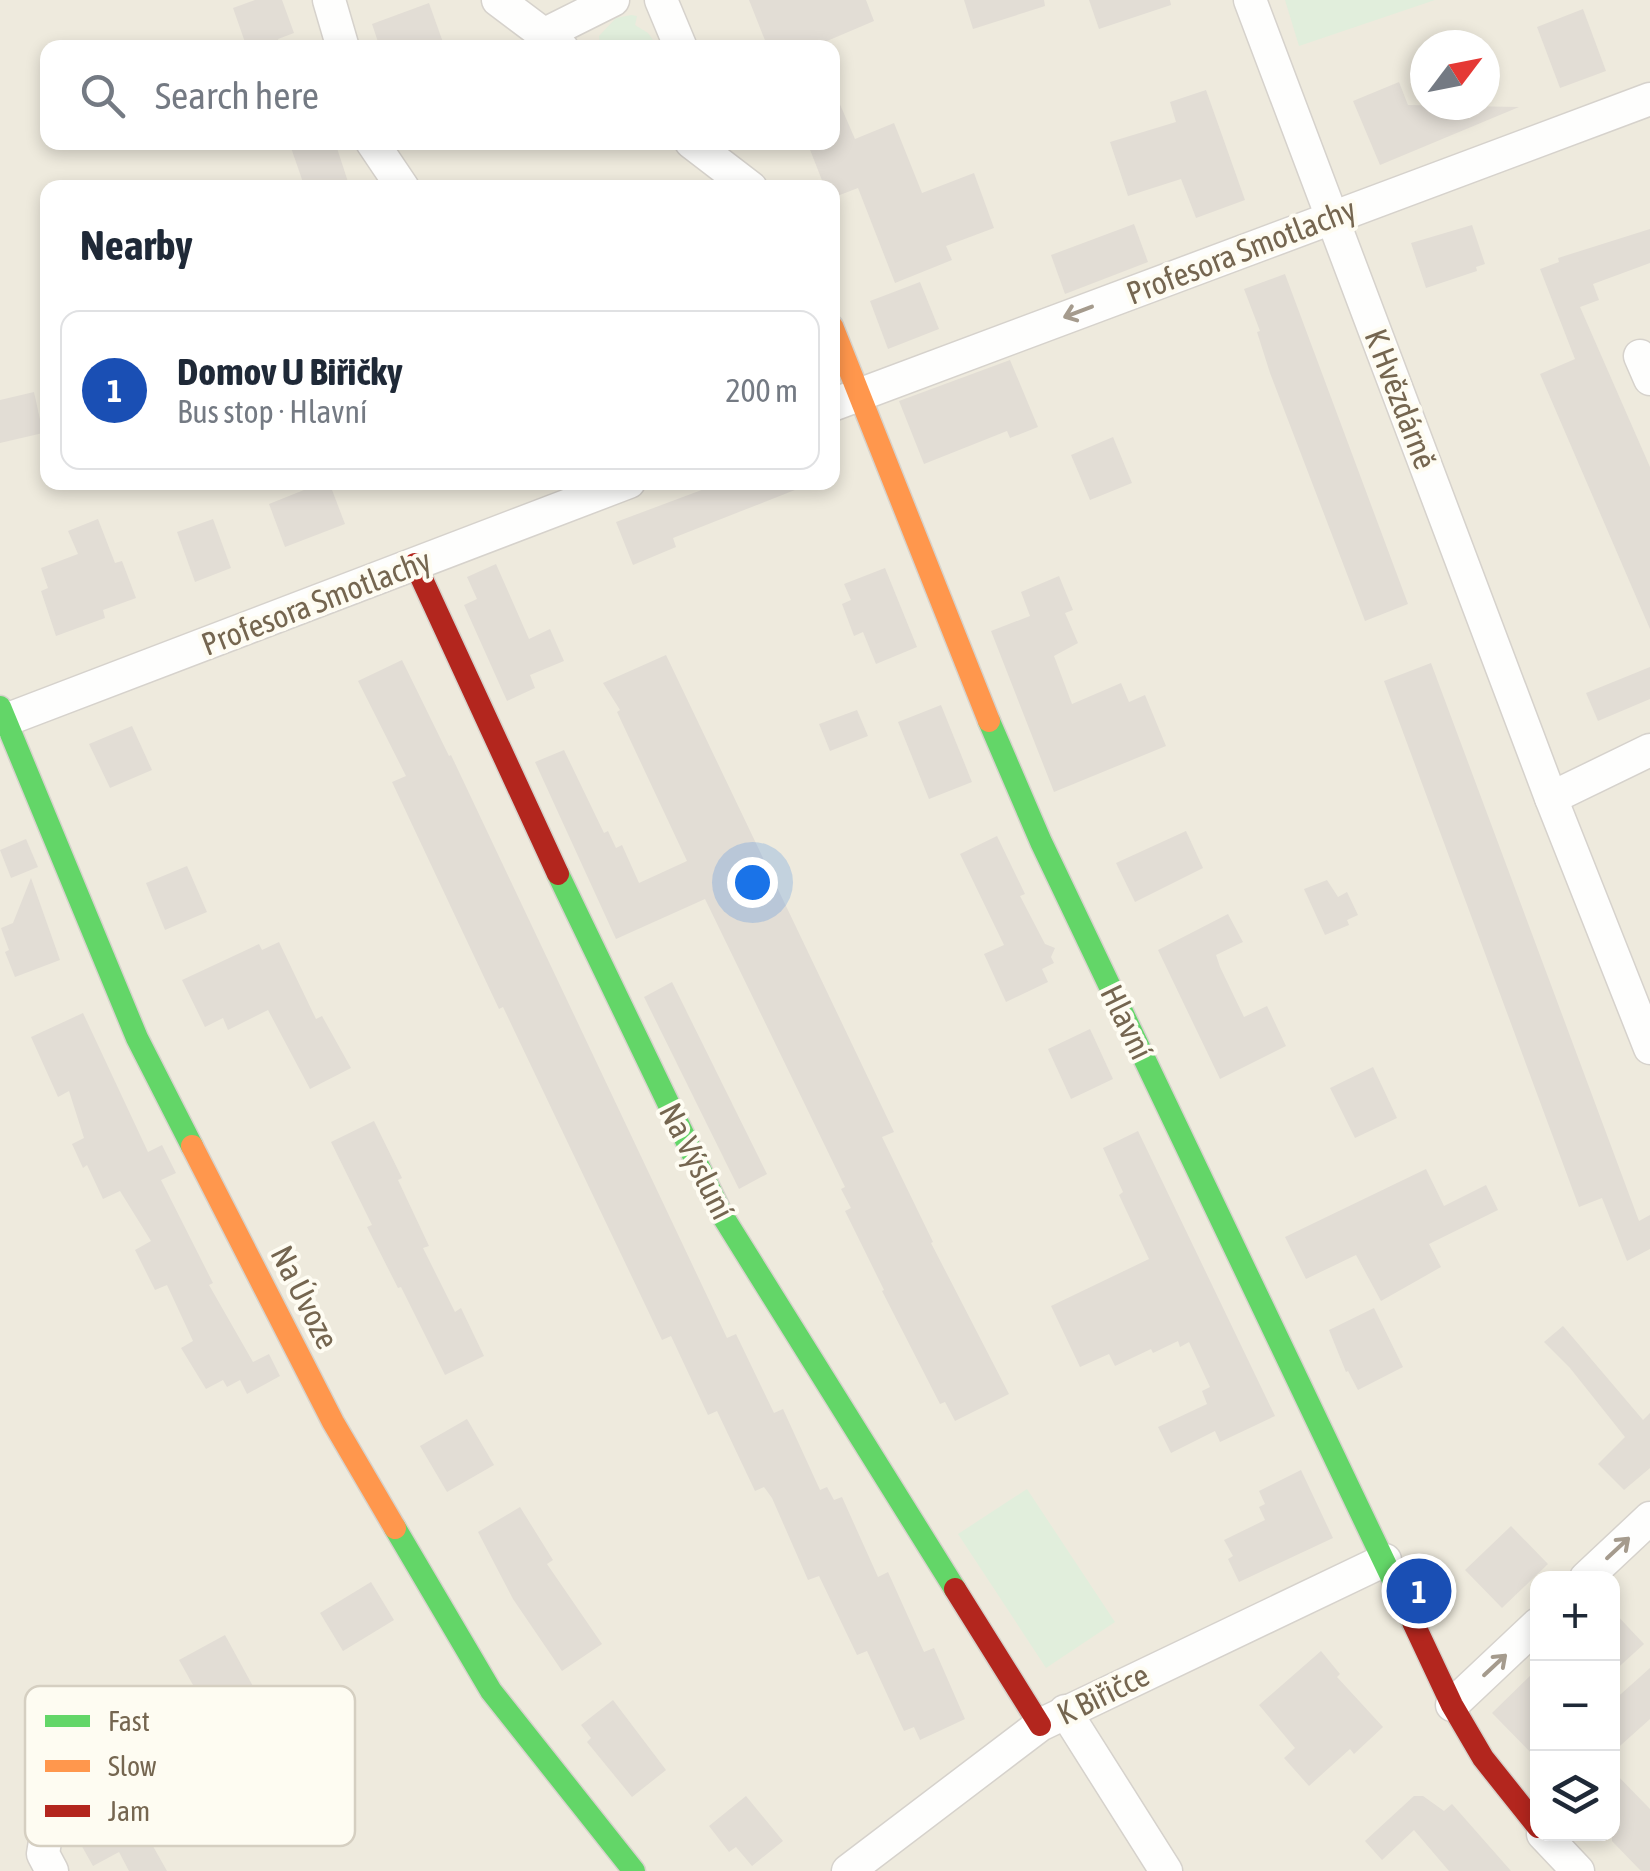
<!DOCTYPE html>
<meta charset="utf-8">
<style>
body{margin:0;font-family:"Asap Condensed",sans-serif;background:#f6f6f7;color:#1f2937}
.controls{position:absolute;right:30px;bottom:30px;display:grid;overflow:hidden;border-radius:20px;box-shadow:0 5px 15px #0003}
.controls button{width:90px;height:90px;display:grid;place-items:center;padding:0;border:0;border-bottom:2px solid #e0e1e3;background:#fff;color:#1f2937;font:50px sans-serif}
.compass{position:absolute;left:1410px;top:30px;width:90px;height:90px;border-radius:50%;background:#fff;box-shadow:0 5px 15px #0003;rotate:58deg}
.you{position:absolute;left:752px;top:882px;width:35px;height:35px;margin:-25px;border:8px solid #fff;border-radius:50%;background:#1a73e8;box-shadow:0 0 0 15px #1a73e833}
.badge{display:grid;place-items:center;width:65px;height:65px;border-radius:50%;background:#2563eb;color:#fff;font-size:32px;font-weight:700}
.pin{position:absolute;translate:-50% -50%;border:5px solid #fff;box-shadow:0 2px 10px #0006}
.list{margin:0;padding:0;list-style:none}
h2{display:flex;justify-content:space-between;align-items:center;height:130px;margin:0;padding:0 40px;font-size:42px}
h2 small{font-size:32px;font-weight:400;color:#747a83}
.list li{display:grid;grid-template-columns:65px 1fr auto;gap:30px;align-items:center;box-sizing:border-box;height:160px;margin:0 20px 20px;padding:0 20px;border:2px solid #e0e1e3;border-radius:20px}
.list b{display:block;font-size:38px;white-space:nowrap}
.list p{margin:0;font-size:32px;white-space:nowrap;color:#747a83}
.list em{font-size:32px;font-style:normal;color:#747a83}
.icon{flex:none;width:55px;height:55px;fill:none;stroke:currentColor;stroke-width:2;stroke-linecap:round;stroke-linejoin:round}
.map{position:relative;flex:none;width:1650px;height:1871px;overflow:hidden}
.search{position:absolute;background:#fff;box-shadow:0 5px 15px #0003;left:40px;top:40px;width:800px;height:110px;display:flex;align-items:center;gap:25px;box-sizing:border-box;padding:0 35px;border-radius:20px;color:#747a83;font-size:38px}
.panel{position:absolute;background:#fff;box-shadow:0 5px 15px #0003;left:40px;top:180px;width:800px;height:310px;border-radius:20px}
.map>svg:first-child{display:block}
.residential{fill:#eeeadd;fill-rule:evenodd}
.green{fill:#e1eedc}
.building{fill:#e2ddd5}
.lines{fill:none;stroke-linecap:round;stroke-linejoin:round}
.street-casing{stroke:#d6d2cc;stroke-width:35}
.fast-casing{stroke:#d7d3cc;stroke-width:25}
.slow-casing{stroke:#d7d3cc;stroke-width:25}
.jam-casing{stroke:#d7d3cc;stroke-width:25}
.street{stroke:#fefefd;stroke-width:32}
.fast{stroke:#63d668;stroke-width:22}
.slow{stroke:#ff974d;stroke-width:22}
.jam{stroke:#b3261e;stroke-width:22}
.oneway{stroke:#a59b8d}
.labels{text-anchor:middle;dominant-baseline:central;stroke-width:8;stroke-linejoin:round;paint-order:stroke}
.street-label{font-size:32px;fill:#756650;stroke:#fefcf2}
.key{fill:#fefcf2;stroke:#d5cfc1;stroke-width:2.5}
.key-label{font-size:28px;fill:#756650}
</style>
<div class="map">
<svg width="1650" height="1871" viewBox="0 0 1650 1871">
<rect width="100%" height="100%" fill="#f8f6f0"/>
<path class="residential" d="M0 0H1650V1871H0ZM1425 45H1485V105H1425ZM48 48H832V142H48ZM48 188H832V482H48ZM1538 1578H1612V1834H1538Z"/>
<g class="green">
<path d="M1285 0H1435L1299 46Z"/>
<path d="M631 15 637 16 635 25 648 33 658 47H600L599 36 616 18Z"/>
<path d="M1027 1489 1115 1622 1046 1668 958 1534Z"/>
</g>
<g class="building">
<path d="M255 0H282L294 33 278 39 282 48H247L233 8Z"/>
<path d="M749 0H866L874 21 827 41 830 48H768Z"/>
<path d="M964 0H1044L1045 6 973 29Z"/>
<path d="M1089 0H1170L1171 5 1099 29Z"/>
<path d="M429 3 445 48H380L372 24Z"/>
<path d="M1583 9 1606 71 1560 88 1537 27Z"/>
<path d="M1399 82 1408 105 1519 107 1380 165 1353 101Z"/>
<path d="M832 86 855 139 894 123 922 193 974 173 994 228 946 246 952 260 895 283 858 188 832 198V188H825L807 142H832Z"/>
<path d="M1206 90 1245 200 1196 218 1181 179 1128 196 1110 142 1176 122 1170 102Z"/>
<path d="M289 142H335L350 188H305Z"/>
<path d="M1134 224 1148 262 1065 294 1051 255Z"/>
<path d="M1472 225 1485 264 1476 267 1477 271 1426 288 1411 243Z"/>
<path d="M1650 229V263L1593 284 1599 300 1580 307 1650 467V629L1540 374 1575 359 1540 269 1559 262 1558 258Z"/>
<path d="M1285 274 1408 604 1365 621 1270 373 1257 332 1260 331 1244 289Z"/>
<path d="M920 282 939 329 888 349 870 301Z"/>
<path d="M1010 360 1038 427 1010 438 1007 431 924 464 899 401Z"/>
<path d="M34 392 43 433 0 443V400Z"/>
<path d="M1113 437 1132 483 1090 500 1071 455Z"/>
<path d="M324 482H329L345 524 285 547 269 504Z"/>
<path d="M723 482 810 484 673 538 676 547 633 565 616 522Z"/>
<path d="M98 519 115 563 122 561 136 598 103 610 105 618 56 636 41 591 48 588 41 568 78 554 68 531Z"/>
<path d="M213 519 231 568 195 582 177 532Z"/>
<path d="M496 564 529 639 550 629 564 661 530 675 535 688 507 701 464 605 477 599 467 577Z"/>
<path d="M885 568 917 647 876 664 863 632 854 636 842 604 851 600 844 584Z"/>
<path d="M1059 576 1073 610 1065 613 1078 643 1054 656 1072 704 1121 683 1129 702 1145 695 1166 746 1054 792 991 631 1030 616 1021 592Z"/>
<path d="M666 655 894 1132 882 1137 933 1242 931 1243 1009 1394 955 1421 945 1402 940 1404 882 1291 884 1290 845 1211 851 1208 841 1189 845 1187 705 899 616 939 535 762 564 750 604 833 608 831 616 848 622 845 639 883 687 861 617 712 620 710 603 683Z"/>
<path d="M402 660 449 756 451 755 727 1338 736 1334 774 1413 783 1409 820 1490 827 1487 834 1500 842 1497 878 1577 888 1572 924 1652 934 1648 965 1719 920 1740 914 1727 904 1731 867 1651 857 1655 819 1576 808 1580 772 1498 764 1487 755 1491 717 1411 708 1415 671 1336 662 1340 503 1007 499 1009 392 782 406 776 358 681Z"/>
<path d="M1431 663 1639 1221 1650 1215V1249L1627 1261 1602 1198 1579 1207 1384 681Z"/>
<path d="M1650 667V699L1598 721 1586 693Z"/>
<path d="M941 705 972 782 929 799 898 722Z"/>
<path d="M857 710 868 736 830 751 819 724Z"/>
<path d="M132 726 152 770 110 788 89 744Z"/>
<path d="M1186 831 1203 868 1135 902 1116 863Z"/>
<path d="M997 836 1025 894 1020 896 1045 944 1055 948 1051 957 1054 963 1042 969 1048 982 1006 1002 984 954 1004 945 960 854Z"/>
<path d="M26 839 38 867 11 878 0 850Z"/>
<path d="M187 866 207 912 165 930 146 883Z"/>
<path d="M31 878 60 960 15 977 5 952 9 950 1 928 13 923Z"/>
<path d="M1327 880 1338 897 1347 892 1358 915 1347 920 1349 925 1325 935 1304 889Z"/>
<path d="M1228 914 1243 942 1216 955 1220 967 1244 1017 1267 1006 1286 1046 1220 1079 1158 950Z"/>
<path d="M279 942 316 1019 322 1016 351 1068 310 1089 268 1010 228 1030 223 1018 205 1027 182 980 259 944 262 950Z"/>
<path d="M672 982 767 1174 739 1189 644 997Z"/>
<path d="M83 1013 148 1152 162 1145 176 1173 161 1180 213 1283 209 1285 253 1362 269 1354 280 1376 247 1394 240 1380 227 1387 223 1380 206 1389 181 1348 193 1341 167 1285 155 1290 135 1250 151 1241 120 1191 103 1199 87 1165 83 1168 72 1144 84 1138 69 1091 58 1097 31 1037Z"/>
<path d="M1090 1029 1113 1079 1071 1099 1048 1049Z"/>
<path d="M1373 1067 1397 1118 1355 1138 1330 1088Z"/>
<path d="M374 1121 402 1178 398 1180 429 1246 423 1248 455 1312 461 1308 484 1356 445 1375 401 1287 398 1288 367 1227 372 1225 331 1142Z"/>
<path d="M1138 1131 1275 1416 1220 1442 1215 1431 1171 1453 1158 1427 1207 1404 1202 1391 1210 1387 1189 1342 1180 1347 1178 1341 1153 1353 1151 1349 1115 1366 1109 1354 1080 1367 1051 1306 1149 1259 1119 1195 1123 1192 1103 1148Z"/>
<path d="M1426 1169 1444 1206 1486 1185 1498 1210 1429 1244 1441 1267 1381 1301 1356 1255 1306 1279 1285 1237Z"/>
<path d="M1374 1308 1403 1367 1358 1390 1348 1371 1346 1372 1329 1330Z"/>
<path d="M1563 1326 1643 1420 1650 1413V1468L1624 1490 1598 1464 1625 1437 1570 1368 1544 1342Z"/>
<path d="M467 1419 494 1465 447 1492 420 1446Z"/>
<path d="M1301 1470 1333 1538 1239 1582 1228 1559 1233 1556 1224 1540 1265 1520 1259 1507 1265 1504 1259 1491Z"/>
<path d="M520 1507 553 1560 547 1564 602 1644 562 1671 513 1599 478 1532Z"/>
<path d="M1511 1526 1548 1564 1502 1608 1465 1570Z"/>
<path d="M371 1582 394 1620 343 1651 320 1613Z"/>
<path d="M1612 1610 1644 1644 1612 1673Z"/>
<path d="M225 1635 261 1701 216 1726 179 1660Z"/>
<path d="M1321 1651 1340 1674 1337 1677 1383 1727 1354 1754 1350 1749 1309 1786 1284 1758 1295 1748 1259 1705Z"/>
<path d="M1538 1668V1760L1492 1713Z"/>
<path d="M1650 1668V1719L1612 1753V1702Z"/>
<path d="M613 1700 666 1770 632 1797 587 1742 591 1738 581 1725Z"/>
<path d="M1612 1770 1650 1809V1871H1641L1612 1841Z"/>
<path d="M746 1796 783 1841 752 1866 736 1847 729 1852 709 1826Z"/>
<path d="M1414 1796H1423L1444 1811 1452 1804 1511 1871H1449L1414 1830 1382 1860 1365 1841Z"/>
<path d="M132 1809 167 1871H129L119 1852 93 1866 75 1834 102 1819 105 1824Z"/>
</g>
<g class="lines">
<defs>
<g id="street">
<path d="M329 0 343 48"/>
<path d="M498 0 562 48"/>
<path d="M661 0 681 48"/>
<path d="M1250 0 1551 798 1650 1048"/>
<path d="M545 34 613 0"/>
<path d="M372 142 403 188"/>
<path d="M691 142 751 188"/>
<path d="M1640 356 1650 379"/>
<path d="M832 405 1650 99"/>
<path d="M3 721 629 482"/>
<path d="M1551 798 1650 750"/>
<path d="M1586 1578 1650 1518"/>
<path d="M1452 1705 1538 1624"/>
<path d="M1065 1711 1166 1871"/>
<path d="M1543 1834 1578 1871"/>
<path d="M52 1871 43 1854 67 1704"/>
<path d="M848 1871 1040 1725 1385 1560"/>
</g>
<g id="fast">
<path d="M0 707 137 1038 192 1146"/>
<path d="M989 721 1041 842 1413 1622"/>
<path d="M558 874 722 1215 955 1589"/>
<path d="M395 1528 491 1691 634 1871"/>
</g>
<g id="slow">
<path d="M832 326 989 721"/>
<path d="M192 1146 333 1422 395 1528"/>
</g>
<g id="jam">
<path d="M415 564 558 874"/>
<path d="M955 1589 1040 1725"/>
<path d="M1413 1622 1452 1705 1483 1758 1538 1827"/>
</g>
</defs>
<use href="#street" class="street-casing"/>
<use href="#fast" class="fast-casing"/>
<use href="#slow" class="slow-casing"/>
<use href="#jam" class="jam-casing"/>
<use href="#street" class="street"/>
<use href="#fast" class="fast"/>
<use href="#slow" class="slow"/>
<use href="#jam" class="jam"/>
</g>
<defs><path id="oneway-shaft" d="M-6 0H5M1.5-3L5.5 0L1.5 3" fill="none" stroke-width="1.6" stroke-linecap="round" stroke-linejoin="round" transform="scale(2.5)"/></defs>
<g class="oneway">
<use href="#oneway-shaft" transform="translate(1078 312) rotate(159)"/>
<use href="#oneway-shaft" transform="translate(1618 1548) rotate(-43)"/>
<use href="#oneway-shaft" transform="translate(1495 1665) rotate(-43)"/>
</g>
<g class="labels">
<g class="street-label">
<text transform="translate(1241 251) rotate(-21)">Profesora Smotlachy</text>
<text transform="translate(1401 399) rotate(69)">K Hvězdárně</text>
<text transform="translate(316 602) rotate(-21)">Profesora Smotlachy</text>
<text transform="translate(1127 1022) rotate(64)">Hlavní</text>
<text transform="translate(697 1161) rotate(63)">Na Výsluní</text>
<text transform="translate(305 1297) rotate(63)">Na Úvoze</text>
<text transform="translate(1103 1694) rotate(-26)">K Biřičce</text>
</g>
</g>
<rect x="25" y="1686" width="330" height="160" rx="15" class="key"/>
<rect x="45" y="1715" width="45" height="12" fill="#63d668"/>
<rect x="45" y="1760" width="45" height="12" fill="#ff974d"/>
<rect x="45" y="1805" width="45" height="12" fill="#b3261e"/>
<g class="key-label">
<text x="108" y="1731">Fast</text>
<text x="108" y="1776">Slow</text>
<text x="108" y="1821">Jam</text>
</g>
</svg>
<div class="controls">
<button>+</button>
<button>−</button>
<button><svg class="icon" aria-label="layers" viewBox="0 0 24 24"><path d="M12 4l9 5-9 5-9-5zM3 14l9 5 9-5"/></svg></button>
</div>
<svg class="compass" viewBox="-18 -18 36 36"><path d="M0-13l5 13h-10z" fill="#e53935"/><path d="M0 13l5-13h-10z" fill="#747a83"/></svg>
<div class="you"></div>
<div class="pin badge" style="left:1419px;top:1591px;background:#1a4fb4">1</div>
<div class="search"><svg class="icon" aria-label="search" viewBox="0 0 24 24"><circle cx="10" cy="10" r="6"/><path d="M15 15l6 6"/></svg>Search here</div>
<section class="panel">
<h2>Nearby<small></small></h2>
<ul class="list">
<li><span class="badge" style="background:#1a4fb4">1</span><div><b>Domov U Biřičky</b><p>Bus stop · Hlavní</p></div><em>200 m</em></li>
</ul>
</section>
</div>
